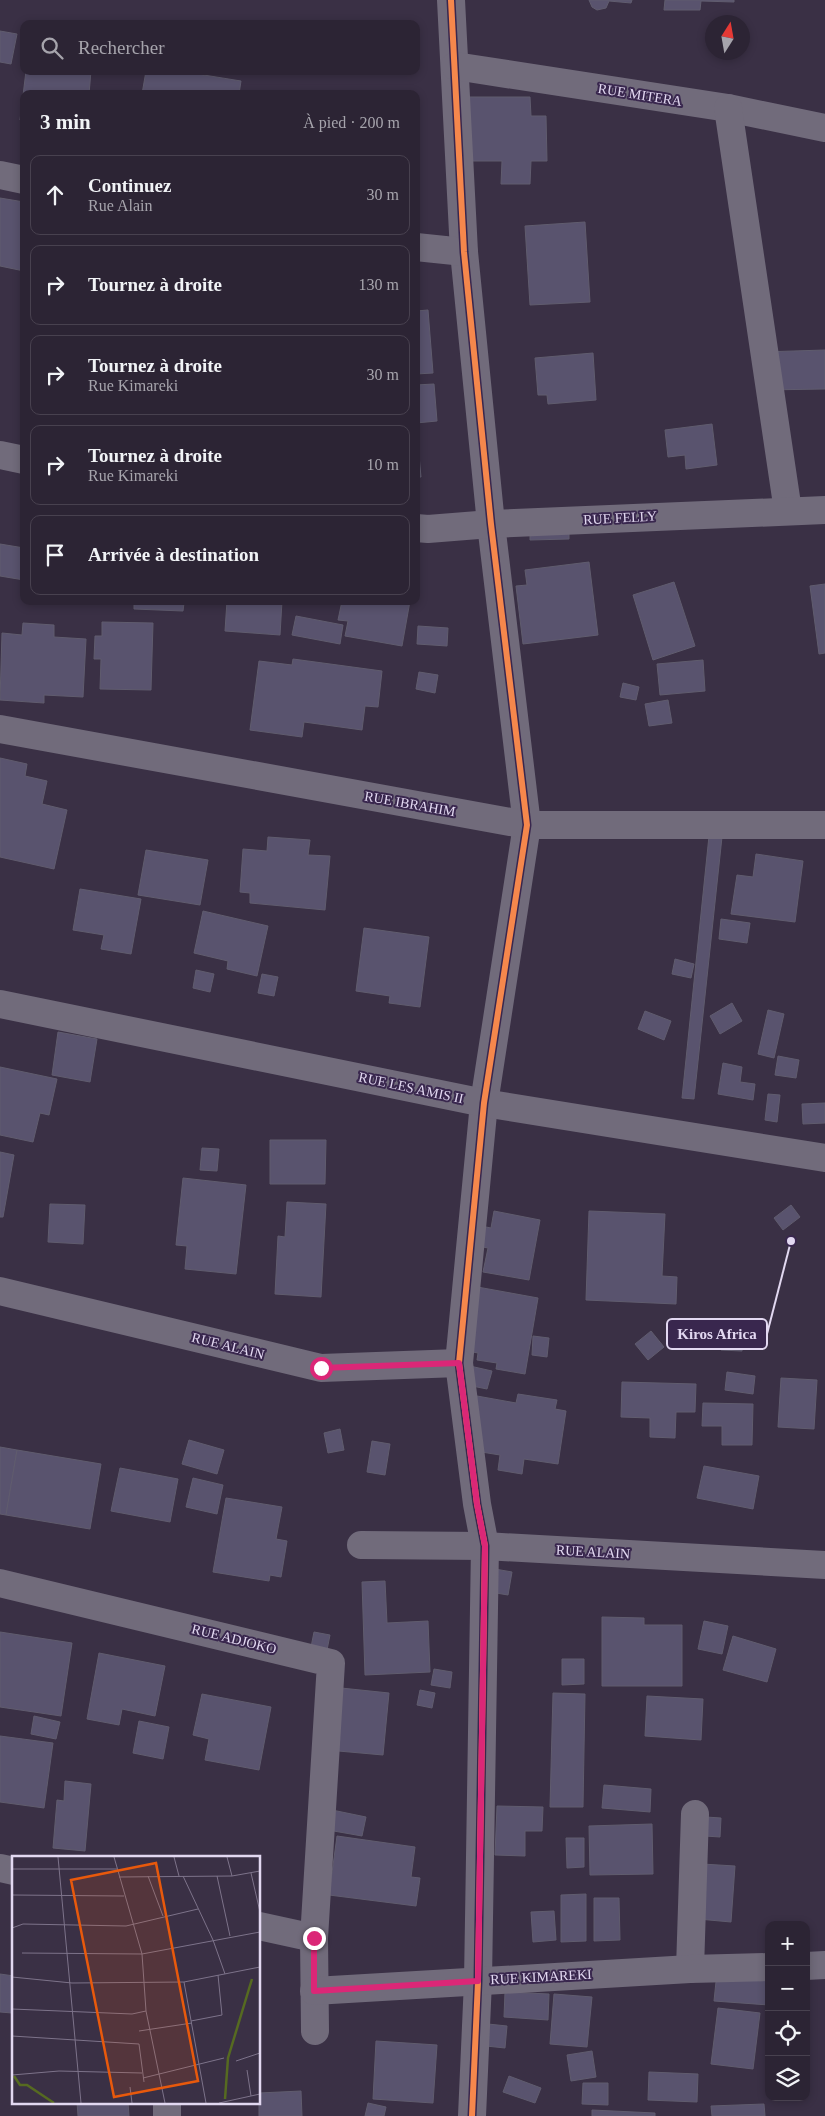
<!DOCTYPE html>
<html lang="fr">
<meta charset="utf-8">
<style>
body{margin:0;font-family:"Times New Roman",serif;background:#383040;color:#f1f3f6}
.controls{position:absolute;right:15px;bottom:15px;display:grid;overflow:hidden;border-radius:10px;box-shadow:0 2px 8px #0003}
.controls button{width:45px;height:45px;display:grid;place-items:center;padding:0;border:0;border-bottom:1px solid #48414f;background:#2c2434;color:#f1f3f6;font:25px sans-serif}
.compass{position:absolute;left:705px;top:15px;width:45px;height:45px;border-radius:50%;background:#2c2434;box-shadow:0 2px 8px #0003;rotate:11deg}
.stop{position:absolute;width:15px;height:15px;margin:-11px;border:4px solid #db2777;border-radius:50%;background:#fff}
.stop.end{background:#db2777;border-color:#fff;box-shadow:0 1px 5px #0008}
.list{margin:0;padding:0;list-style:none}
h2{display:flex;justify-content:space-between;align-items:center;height:65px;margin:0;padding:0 20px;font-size:21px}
h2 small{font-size:16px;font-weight:400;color:#a6a4ac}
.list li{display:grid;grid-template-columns:32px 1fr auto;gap:15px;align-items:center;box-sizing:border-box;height:80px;margin:0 10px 10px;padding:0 10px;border:1px solid #48414f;border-radius:10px}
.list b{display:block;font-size:19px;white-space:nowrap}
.list p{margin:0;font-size:16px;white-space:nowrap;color:#a6a4ac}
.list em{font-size:16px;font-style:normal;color:#a6a4ac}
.icon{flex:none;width:28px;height:28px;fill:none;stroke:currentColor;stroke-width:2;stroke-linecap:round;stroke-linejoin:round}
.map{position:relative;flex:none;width:825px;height:2116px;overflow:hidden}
.search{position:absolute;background:#2c2434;box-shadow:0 2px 8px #0003;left:20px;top:20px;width:400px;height:55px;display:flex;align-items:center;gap:12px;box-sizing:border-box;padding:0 18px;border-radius:10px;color:#a6a4ac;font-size:19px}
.panel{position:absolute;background:#2c2434;box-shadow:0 2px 8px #0003;left:20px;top:90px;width:400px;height:515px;border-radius:10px}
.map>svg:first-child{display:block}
.building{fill:#59536e;stroke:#605c6e}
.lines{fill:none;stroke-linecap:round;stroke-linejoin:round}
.minor{stroke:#716b7b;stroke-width:28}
.cycleway-casing{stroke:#39274e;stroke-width:9}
.cycleway{stroke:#f5874c;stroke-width:6}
.route{stroke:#db2777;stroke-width:6}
.labels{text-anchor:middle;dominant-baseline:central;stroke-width:4;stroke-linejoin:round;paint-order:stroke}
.street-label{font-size:14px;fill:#e2d8f1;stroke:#39274e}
.inset-river{fill:none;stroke:#566a21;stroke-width:2.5}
.inset-road{fill:none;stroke:#7d738a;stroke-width:1}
.view{fill:#e8590c;fill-opacity:0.15;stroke:#e8590c;stroke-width:2.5}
.inset-edge{fill:none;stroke:#e2d8f1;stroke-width:2.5}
.leader{fill:none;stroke:#e2d8f1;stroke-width:2}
.callout-dot{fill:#e2d8f1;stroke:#39274e;stroke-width:2}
.callout{fill:#39274e;stroke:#e2d8f1;stroke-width:2}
.callout-label{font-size:15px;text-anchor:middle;font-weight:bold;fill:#e2d8f1}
</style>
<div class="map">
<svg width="825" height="2116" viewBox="0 0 825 2116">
<rect width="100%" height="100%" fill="#3a3045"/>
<g class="building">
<path d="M589 0H632L631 3 609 1 606 8 597 10 592 7Z"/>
<path d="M665 0H734V2L701 1 700 10H664Z"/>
<path d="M0 31 17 34 11 64 0 62Z"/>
<path d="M26 71H91L89 94H24V121L20 120Z"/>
<path d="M146 71H179L241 81 239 94H142Z"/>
<path d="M462 97H530L531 116H546L547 161H531L530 184H501L502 161H461Z"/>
<path d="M0 198 24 202V271L0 266Z"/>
<path d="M585 222 590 302 530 305 525 226Z"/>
<path d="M428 310 433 373 416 374V311Z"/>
<path d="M825 350V389L763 390 761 352Z"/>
<path d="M593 353 596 400 548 404 547 395H538L535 358Z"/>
<path d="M434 384 437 421 416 423 421 477H416V385Z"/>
<path d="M712 424 717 465 686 469 685 455 668 457 665 430Z"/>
<path d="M569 521V539L530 540V522Z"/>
<path d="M0 544 24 548V580L0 576Z"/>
<path d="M589 562 598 635 523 644 516 586 527 585 525 570Z"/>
<path d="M674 582 695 646 653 660 633 595Z"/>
<path d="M825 584V653L819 654 810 586Z"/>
<path d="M134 601H197V604L184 603 183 611 134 609Z"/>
<path d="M227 601H282L280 635 225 631Z"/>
<path d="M342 601H410L402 646 345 636 348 621 338 620Z"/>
<path d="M296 616 343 625 340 644 292 635Z"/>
<path d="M102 622 153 623 151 690 100 689 101 659H94L95 636H102Z"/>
<path d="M23 623 54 625V637L86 639 83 697 44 695V703L0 700 2 633 22 635Z"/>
<path d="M418 626 448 628 447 646 417 644Z"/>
<path d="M293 659 382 671 378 707 365 706 362 730 304 722 302 737 250 730 259 661 292 665Z"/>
<path d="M703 660 705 691 660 695 657 664Z"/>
<path d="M419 672 438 675 435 693 416 689Z"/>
<path d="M623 683 639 687 636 700 620 697Z"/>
<path d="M668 700 672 723 649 726 645 704Z"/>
<path d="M0 758 27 764 25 776 47 781 42 804 67 810 54 869 0 857Z"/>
<path d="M709 836 722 837 694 1099 682 1098Z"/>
<path d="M268 837 310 840 308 855 330 856 325 910 250 903V893L240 892 243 849 267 851Z"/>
<path d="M146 850 208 860 200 905 138 895Z"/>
<path d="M756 854 803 861 795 922 731 914 737 875 753 877Z"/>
<path d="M80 889 141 899 131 954 101 949 104 935 73 930Z"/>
<path d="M203 911 268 926 257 976 227 969 228 961 194 953Z"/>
<path d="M721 919 750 923 747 943 719 939Z"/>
<path d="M364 928 429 937 420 1007 389 1003 390 996 356 991Z"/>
<path d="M675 959 694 964 691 978 672 974Z"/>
<path d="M196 970 214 974 210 992 193 988Z"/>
<path d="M262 974 278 977 274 996 258 993Z"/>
<path d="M732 1003 742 1021 720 1034 710 1016Z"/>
<path d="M768 1010 784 1014 774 1058 758 1054Z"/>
<path d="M645 1011 671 1021 664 1040 638 1029Z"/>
<path d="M58 1032 97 1039 90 1082 52 1075Z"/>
<path d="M778 1056 799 1060 796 1078 775 1075Z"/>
<path d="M723 1063 742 1067 740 1082 755 1084 753 1100 718 1094Z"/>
<path d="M0 1067 57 1079 49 1115 40 1113 33 1142 0 1135Z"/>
<path d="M768 1094 780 1095 777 1122 765 1120Z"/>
<path d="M825 1103V1123L803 1124 802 1104Z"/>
<path d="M270 1140H326L325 1184H270Z"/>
<path d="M202 1148 219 1149 217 1171 200 1170Z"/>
<path d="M0 1152 14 1155 3 1217H0Z"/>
<path d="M183 1178 246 1185 236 1274 185 1269 187 1246 176 1245Z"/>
<path d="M287 1202 326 1204 321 1297 275 1294 278 1236 285 1237Z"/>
<path d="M50 1204 85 1205 83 1244 48 1242Z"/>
<path d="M791 1205 800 1217 783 1230 774 1218Z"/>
<path d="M494 1211 540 1220 529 1280 483 1272 488 1248 477 1246 481 1226 491 1228Z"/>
<path d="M589 1211 665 1214 662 1276 677 1277 676 1304 586 1300Z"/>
<path d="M472 1286 538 1298 525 1374 496 1369 497 1363 477 1360 478 1353 467 1351Z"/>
<path d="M722 1325 744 1326 742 1351 721 1350Z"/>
<path d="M651 1331 664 1347 648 1360 635 1344Z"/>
<path d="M533 1336 549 1338 547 1357 532 1355Z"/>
<path d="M461 1364 492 1371 487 1389 457 1383Z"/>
<path d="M727 1372 755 1376 753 1394 725 1390Z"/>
<path d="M781 1378 817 1380 814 1429 778 1427Z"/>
<path d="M622 1382 696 1384 695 1412H676L675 1438 650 1437V1418L621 1417Z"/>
<path d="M518 1394 557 1400 555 1409 566 1411 558 1464 524 1459 522 1474 498 1470 500 1455 469 1450 477 1396 516 1403Z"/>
<path d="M703 1403 753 1404 752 1445H722V1426H702Z"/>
<path d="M340 1429 344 1450 328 1453 324 1433Z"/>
<path d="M189 1440 224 1450 217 1474 182 1464Z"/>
<path d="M372 1441 390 1444 385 1475 367 1472Z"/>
<path d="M0 1447 17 1450 6 1515 0 1514Z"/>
<path d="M17 1450 101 1464 90 1529 6 1515Z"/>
<path d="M704 1466 759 1476 753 1509 697 1498Z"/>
<path d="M120 1468 178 1479 170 1522 111 1511Z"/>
<path d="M193 1478 223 1485 217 1514 186 1507Z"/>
<path d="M226 1498 282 1507 276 1539 287 1541 281 1577 270 1575 269 1581 213 1572Z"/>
<path d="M495 1569 512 1572 508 1595 490 1592Z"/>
<path d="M385 1581 387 1623 428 1621 430 1672 365 1675 362 1582Z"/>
<path d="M602 1617 644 1618V1625H682V1686H602Z"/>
<path d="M704 1621 728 1626 722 1654 698 1649Z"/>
<path d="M0 1632 72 1643 61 1716 0 1707Z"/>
<path d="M314 1632 330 1635 326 1655 310 1652Z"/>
<path d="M733 1636 776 1649 767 1682 723 1670Z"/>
<path d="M99 1653 165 1666 155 1716 122 1709 119 1725 87 1719Z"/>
<path d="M562 1659H584V1684L562 1685Z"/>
<path d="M434 1669 452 1672 450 1688 431 1685Z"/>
<path d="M322 1686 389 1693 383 1755 316 1749Z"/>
<path d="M420 1690 435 1693 432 1708 417 1705Z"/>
<path d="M553 1693 585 1694 583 1807H550Z"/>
<path d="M202 1694 271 1707 259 1770 205 1760 209 1739 193 1735Z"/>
<path d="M647 1696 703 1699 701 1740 645 1736Z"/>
<path d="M34 1716 60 1722 56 1739 31 1734Z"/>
<path d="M139 1721 169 1727 163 1759 133 1753Z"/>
<path d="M0 1736 53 1743 44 1808 0 1802Z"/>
<path d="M65 1781 91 1784 85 1851 53 1848 57 1800 64 1801Z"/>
<path d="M604 1785 651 1789 650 1812 602 1808Z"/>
<path d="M497 1806 543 1807 542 1831H525V1856L495 1855Z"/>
<path d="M332 1810 366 1817 362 1836 328 1830Z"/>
<path d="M706 1817 721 1818 720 1837 705 1836Z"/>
<path d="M652 1824 653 1874 590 1875 589 1826Z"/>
<path d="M337 1836 415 1847 411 1877 420 1878 416 1906 329 1895Z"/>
<path d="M566 1838H584V1867L567 1868Z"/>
<path d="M702 1864 735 1866 731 1922 698 1919Z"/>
<path d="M586 1894V1941L561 1942V1895Z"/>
<path d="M594 1898H619L620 1940 594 1941Z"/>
<path d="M554 1911 556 1940 533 1942 531 1912Z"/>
<path d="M717 1972 769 1976V2005L714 2001Z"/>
<path d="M0 1974 14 1976 12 2013 0 2012Z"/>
<path d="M505 1992 549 1994 548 2020 504 2017Z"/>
<path d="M554 1994 592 1997 587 2047 550 2044Z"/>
<path d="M718 2008 760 2013 753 2069 711 2064Z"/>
<path d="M488 2024 507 2026 505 2048 486 2046Z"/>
<path d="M376 2041 437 2045 433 2103 373 2099Z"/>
<path d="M592 2051 596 2077 571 2081 567 2055Z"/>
<path d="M649 2072 698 2074 697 2102 648 2100Z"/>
<path d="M509 2076 541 2088 535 2103 503 2092Z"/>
<path d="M583 2083H608V2105L582 2104Z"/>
<path d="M301 2091 302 2116H259V2093Z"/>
<path d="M77 2102H128L129 2116H78Z"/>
<path d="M368 2103 386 2107 384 2116H365Z"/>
<path d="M764 2104 765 2116H712L711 2106Z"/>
<path d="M592 2110 655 2113V2116H592Z"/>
</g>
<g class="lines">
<g class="minor">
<path d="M451 0 464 252 491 524 527 825 484 1103 459 1363 477 1504 485 1546 478 1981 472 2116"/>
<path d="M455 66 728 108 825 128"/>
<path d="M728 108 788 511"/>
<path d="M0 175 24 180"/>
<path d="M416 247 464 252"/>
<path d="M0 455 24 460"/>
<path d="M416 528 428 529 491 524 825 510"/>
<path d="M0 729 527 825H825"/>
<path d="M0 1004 484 1103 825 1158"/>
<path d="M0 1291 321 1368 459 1363"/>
<path d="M361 1545 485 1546 825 1565"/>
<path d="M0 1583 331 1663 314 1938 315 2031"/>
<path d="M0 1868 14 1871"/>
<path d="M259 1926 314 1938"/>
<path d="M806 1966 825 1965"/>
<path d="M690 1969 695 1814"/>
<path d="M314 1991 690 1969 769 1967"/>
<path d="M167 2116V2102"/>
</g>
<defs>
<path id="cycleway" d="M451 0 464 252 491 524 527 825 484 1103 459 1363 477 1504 485 1546 478 1981 472 2116"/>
</defs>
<use href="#cycleway" class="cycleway-casing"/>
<use href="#cycleway" class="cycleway"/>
</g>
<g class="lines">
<path class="route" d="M314 1938V1991L478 1981 485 1546 477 1504 459 1363 321 1368"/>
</g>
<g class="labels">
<g class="street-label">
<text transform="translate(640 95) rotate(9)">RUE MITERA</text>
<text transform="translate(620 518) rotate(-3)">RUE FELLY</text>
<text transform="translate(410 804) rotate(10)">RUE IBRAHIM</text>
<text transform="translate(411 1088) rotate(12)">RUE LES AMIS II</text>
<text transform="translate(228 1346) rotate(14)">RUE ALAIN</text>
<text transform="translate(593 1552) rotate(3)">RUE ALAIN</text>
<text transform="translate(234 1639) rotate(14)">RUE ADJOKO</text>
<text transform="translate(541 1977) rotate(-3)">RUE KIMAREKI</text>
</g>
</g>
<g transform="translate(12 1856)">
<rect width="248" height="248" fill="#3a3045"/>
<path class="inset-river" d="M2 220 8 229H15L42 247M213 243 216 202 240 123"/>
<path class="inset-road" d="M46 1 69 247M102 1 130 98 134 155 153 247M162 1 167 20M215 1 220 20M0 13H105M239 17 248 56M136 20 151 60M171 20 201 84 213 118M205 20 218 80M107 21 220 20 248 15M0 39 112 40M0 72 11 68 114 70 186 53M10 97 130 98 248 76M0 121 60 127 172 126 248 111M172 126 194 247M0 153 120 158 134 155M179 165 210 159 206 119M127 175 180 167M0 180 127 188 132 226M224 205 248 197M235 214 239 240M0 219 47 215 130 217M131 222 212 202M118 231 120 247M207 247 248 238"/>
<path class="view" d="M144 7 186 225 102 241 59 24Z"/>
<rect width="248" height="248" class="inset-edge"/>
</g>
<path class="leader" d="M791 1241L767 1334"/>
<circle class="callout-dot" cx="791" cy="1241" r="5"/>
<rect class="callout" x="667" y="1319" width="100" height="30" rx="5"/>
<g class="callout-label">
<text x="717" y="1339">Kiros Africa</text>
</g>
</svg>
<div class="controls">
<button>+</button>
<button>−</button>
<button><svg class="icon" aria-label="locate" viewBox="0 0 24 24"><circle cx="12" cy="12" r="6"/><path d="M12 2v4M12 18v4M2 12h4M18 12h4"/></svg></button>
<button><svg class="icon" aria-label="layers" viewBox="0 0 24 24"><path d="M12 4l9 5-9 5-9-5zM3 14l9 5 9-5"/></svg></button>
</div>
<svg class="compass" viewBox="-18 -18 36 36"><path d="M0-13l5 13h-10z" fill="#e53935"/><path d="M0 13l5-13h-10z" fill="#a6a4ac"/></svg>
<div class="stop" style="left:321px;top:1368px"></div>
<div class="stop end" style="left:314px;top:1938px"></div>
<div class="search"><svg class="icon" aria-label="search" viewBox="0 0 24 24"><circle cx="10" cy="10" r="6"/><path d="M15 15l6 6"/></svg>Rechercher</div>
<section class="panel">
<h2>3 min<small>À pied · 200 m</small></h2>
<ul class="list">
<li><svg class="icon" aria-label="ahead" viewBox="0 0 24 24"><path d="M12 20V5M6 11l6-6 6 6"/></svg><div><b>Continuez</b><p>Rue Alain</p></div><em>30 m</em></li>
<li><svg class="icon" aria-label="right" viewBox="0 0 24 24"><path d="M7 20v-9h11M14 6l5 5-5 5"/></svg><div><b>Tournez à droite</b></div><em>130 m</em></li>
<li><svg class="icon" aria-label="right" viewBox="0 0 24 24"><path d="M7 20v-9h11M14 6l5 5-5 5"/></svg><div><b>Tournez à droite</b><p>Rue Kimareki</p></div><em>30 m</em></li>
<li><svg class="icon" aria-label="right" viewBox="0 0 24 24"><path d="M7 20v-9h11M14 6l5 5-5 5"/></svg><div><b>Tournez à droite</b><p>Rue Kimareki</p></div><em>10 m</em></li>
<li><svg class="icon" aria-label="arrive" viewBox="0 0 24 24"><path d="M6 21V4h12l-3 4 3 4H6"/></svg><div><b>Arrivée à destination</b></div></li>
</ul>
</section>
</div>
